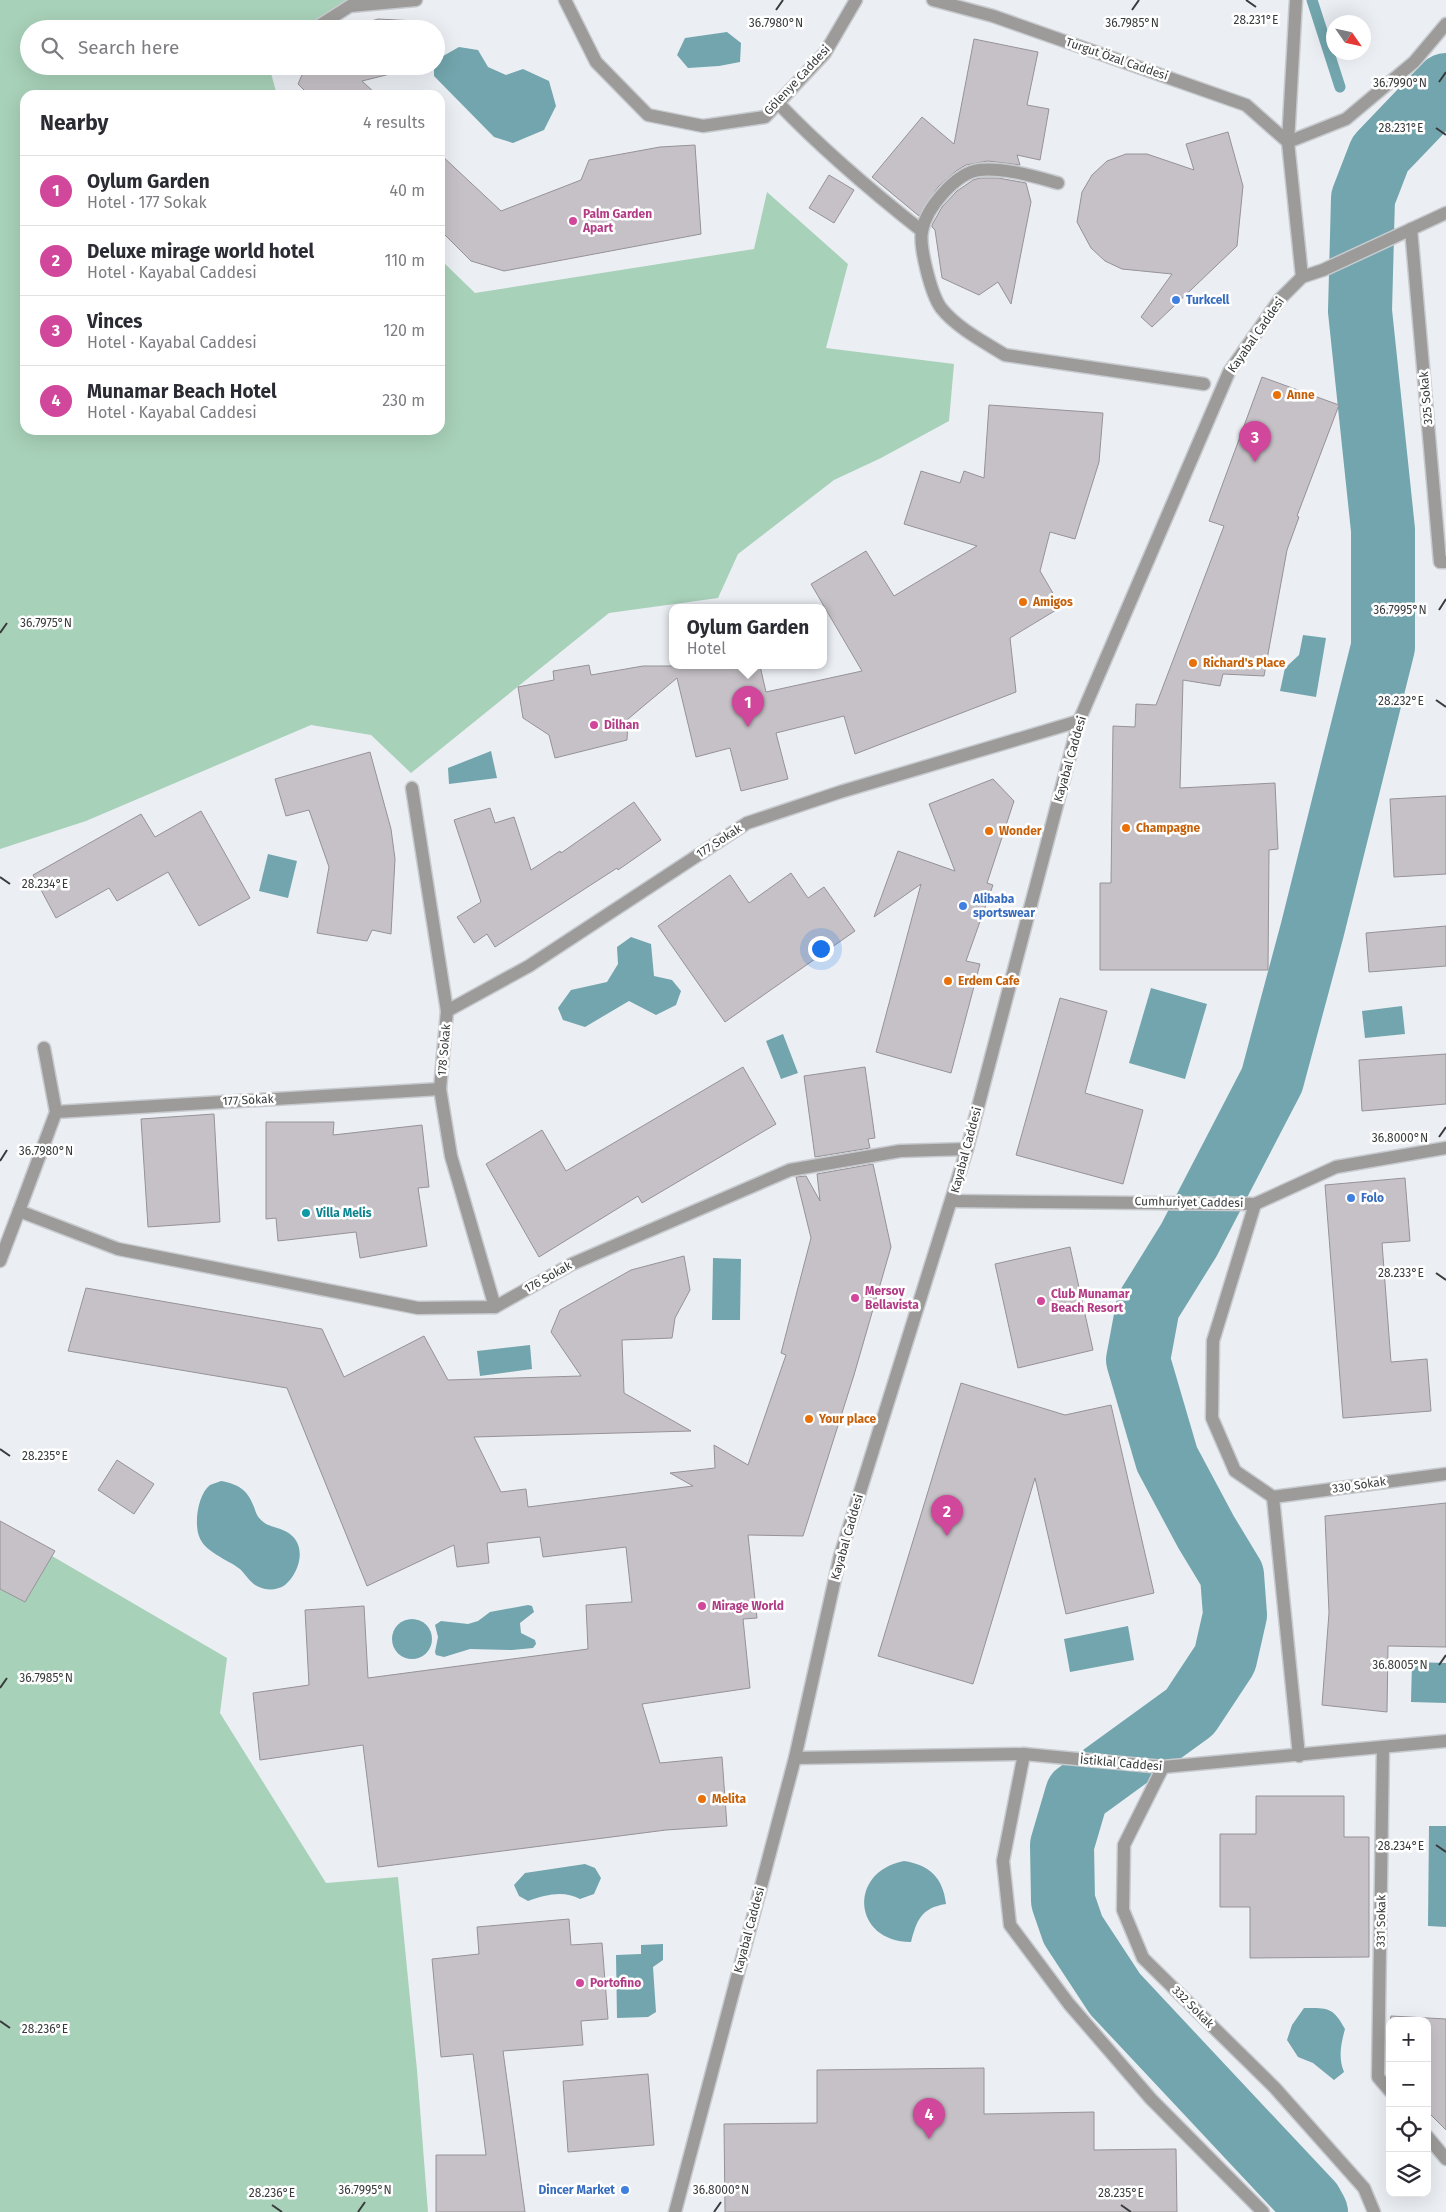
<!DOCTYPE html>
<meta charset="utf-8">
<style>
body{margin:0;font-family:"Fira Sans",sans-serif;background:#f7f7f7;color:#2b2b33}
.controls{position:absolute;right:15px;bottom:15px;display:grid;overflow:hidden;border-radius:10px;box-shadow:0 5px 20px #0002}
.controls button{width:45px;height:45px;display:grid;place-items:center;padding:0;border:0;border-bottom:1px solid #e1e1e2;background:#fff;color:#2b2b33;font:25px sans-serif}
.compass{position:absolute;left:1326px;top:15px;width:45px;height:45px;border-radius:50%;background:#fff;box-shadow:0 5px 20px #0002;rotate:124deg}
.you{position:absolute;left:820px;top:948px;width:18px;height:18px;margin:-12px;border:4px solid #fff;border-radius:50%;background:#1a73e8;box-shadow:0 0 0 8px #1a73e833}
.badge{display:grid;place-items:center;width:32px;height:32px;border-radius:50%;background:#91600f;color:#fff;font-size:16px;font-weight:700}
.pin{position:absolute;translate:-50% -41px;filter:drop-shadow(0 1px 2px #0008)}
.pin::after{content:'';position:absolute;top:26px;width:18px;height:15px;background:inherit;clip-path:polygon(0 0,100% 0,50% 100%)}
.popup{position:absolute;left:669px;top:604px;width:158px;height:65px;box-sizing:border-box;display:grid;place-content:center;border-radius:10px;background:#fff;filter:drop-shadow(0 1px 4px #0005);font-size:16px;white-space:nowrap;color:#7c7c81}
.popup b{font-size:19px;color:#2b2b33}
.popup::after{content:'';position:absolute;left:50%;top:100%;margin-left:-10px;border:10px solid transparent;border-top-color:#fff}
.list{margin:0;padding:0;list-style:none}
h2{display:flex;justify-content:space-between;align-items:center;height:65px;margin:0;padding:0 20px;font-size:21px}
h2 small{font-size:16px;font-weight:400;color:#7c7c81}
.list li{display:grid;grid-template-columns:32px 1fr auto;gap:15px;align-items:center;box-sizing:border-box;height:70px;padding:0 20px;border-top:1px solid #e1e1e2}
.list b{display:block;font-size:19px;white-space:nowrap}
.list p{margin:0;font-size:16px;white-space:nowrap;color:#7c7c81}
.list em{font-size:16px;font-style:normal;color:#7c7c81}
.icon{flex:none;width:28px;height:28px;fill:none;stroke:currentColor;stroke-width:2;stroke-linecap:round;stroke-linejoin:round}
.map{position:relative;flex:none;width:1446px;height:2212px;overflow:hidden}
.search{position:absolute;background:#fff;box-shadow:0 5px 20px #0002;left:20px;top:20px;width:425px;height:55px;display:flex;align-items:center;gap:12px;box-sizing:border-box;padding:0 18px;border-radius:28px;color:#7c7c81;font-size:19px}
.panel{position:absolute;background:#fff;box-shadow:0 5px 20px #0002;left:20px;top:90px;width:425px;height:345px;border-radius:15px}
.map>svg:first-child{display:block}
.green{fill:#a8d1b9}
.water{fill:#72a5ad}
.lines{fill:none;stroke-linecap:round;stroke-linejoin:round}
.stream{stroke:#72a5ad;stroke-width:11}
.river{stroke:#72a5ad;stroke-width:64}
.building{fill:#c5c1c6;stroke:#969297}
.minor-casing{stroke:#c7cbcf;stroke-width:15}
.minor{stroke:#9d9b99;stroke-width:12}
.ticks{fill:none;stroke:#383a3b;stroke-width:2}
.hotel-dot{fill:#d1479c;stroke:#fff;stroke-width:2}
.shop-dot{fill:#3f7fe0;stroke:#fff;stroke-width:2}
.food-dot{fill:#e8710a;stroke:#fff;stroke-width:2}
.culture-dot{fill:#0f9aa8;stroke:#fff;stroke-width:2}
.labels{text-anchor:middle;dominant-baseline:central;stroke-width:5;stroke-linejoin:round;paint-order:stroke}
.street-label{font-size:12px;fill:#383a3b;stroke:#fff}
.hotel-label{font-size:12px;font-weight:bold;fill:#b23c85;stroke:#fff;text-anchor:start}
.shop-label{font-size:12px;font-weight:bold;fill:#366cbe;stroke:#fff;text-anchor:start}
.food-label{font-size:12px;font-weight:bold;fill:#c56008;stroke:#fff;text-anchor:start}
.culture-label{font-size:12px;font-weight:bold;fill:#0d838f;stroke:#fff;text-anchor:start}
.ticks-label{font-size:12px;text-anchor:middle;fill:#383a3b;stroke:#fff;stroke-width:5;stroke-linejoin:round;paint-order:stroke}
</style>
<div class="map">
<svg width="1446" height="2212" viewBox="0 0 1446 2212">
<rect width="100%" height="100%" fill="#ebeff4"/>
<g class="green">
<path d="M0 0H350L314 29H29V66H269L277 95H25V430H440V259L475 293 754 249 767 192 848 264 826 348 954 364 949 421 881 458 834 480 738 554 718 598 609 613 411 773 371 735 311 725 86 821 0 849Z"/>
<path d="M52 1556 227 1658 220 1713 326 1883 398 1877 417 2070 428 2212H0V1589L25 1602Z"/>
</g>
<g class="water">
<path d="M727 32 741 43 740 62 719 66 688 68 677 55 685 38Z"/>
<path d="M459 47 478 50 488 67 506 75 523 69 549 81 556 106 544 130 513 143 494 137 434 76V66H436V60Z"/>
<path d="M1303 635 1326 638 1316 697 1280 691 1285 668 1299 655Z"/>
<path d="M491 751 497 778 449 784 448 768Z"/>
<path d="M268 854 297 861 288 898 259 891Z"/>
<path d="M631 937 651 944 654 976 672 980 681 991 676 1005 656 1015 629 1001 585 1027 563 1020 558 1008 571 990 607 982 618 964 617 947Z"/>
<path d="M1151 988 1207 1004 1185 1079 1129 1063Z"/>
<path d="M1402 1006 1405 1034 1365 1038 1362 1011Z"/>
<path d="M783 1034 798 1073 781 1079 766 1041Z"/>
<path d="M713 1258 741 1259 740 1320H712Z"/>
<path d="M530 1345 532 1369 480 1376 477 1351Z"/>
<path d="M221 1481C238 1484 248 1490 254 1507 256 1513 257 1516 261 1520 268 1527 277 1527 285 1531 308 1542 301 1571 285 1585 278 1590 267 1591 259 1587 251 1584 246 1575 240 1569 227 1559 204 1552 199 1536 194 1523 198 1494 210 1485 213 1484 218 1482 221 1481Z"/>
<path d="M528 1605 532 1606 534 1612 520 1623 521 1633 535 1640 536 1644 533 1648 512 1650 470 1649 444 1657 436 1655 435 1652 438 1637 435 1625 441 1621 468 1624 478 1621 490 1612Z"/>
<circle cx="412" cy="1639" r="20"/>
<path d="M1128 1626 1134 1660 1070 1672 1064 1639Z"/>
<path d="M1412 1662 1446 1663V1703L1411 1702Z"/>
<path d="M1429 1826H1446V1927L1428 1926Z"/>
<path d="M904 1861C930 1865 943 1878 946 1904 921 1908 917 1920 911 1942 853 1942 847 1872 904 1861Z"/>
<path d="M585 1864 595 1868 601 1878 594 1894 580 1899C563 1890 546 1895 528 1901L519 1896 514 1885 525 1873Z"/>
<path d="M663 1944V1960L653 1967 656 2012 648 2017 617 2018 616 1955 641 1954V1945Z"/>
<path d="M1304 2008C1328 2008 1333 2007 1345 2029 1341 2044 1338 2057 1344 2072L1334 2080 1313 2063 1298 2057 1287 2040 1292 2025Z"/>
</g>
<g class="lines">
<g class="stream">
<path d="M1312 0 1340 87"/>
<path d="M1358 146 1369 181"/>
</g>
<path class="river" d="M1316 2212 1311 2203 1115 1994 1073 1930 1063 1901 1062 1845 1077 1794 1190 1712 1225 1659 1235 1615 1232 1575 1206 1532 1167 1459 1138 1360 1148 1306 1189 1240 1272 1080 1312 931 1383 647V530L1360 311 1363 198 1380 154 1446 85"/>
</g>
<g class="building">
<path d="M378 19 416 21 417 29H346Z"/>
<path d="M974 39 1038 52 1027 105 1049 109 1040 160 1017 155 1020 165 988 161 966 165 956 171 938 187 919 216 872 177 922 117 954 144Z"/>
<path d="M306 66H422L362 81 377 95H309L298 84Z"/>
<path d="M1228 132 1243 186 1237 246 1152 327 1141 317 1172 274 1122 269 1105 261 1091 248 1077 222 1082 192 1092 175 1107 161 1126 154H1147L1194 170 1186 144Z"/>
<path d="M695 145 701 234 504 271 471 261 440 230V154L501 211 581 180 589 160 660 147Z"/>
<path d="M829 175 854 190 834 223 809 208Z"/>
<path d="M980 178H998L1026 183 1031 202 1011 304 998 282 979 295 942 278 935 230 932 227V225L942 207 957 191 973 180Z"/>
<path d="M1262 377 1339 405 1297 516 1299 517 1287 550 1264 676 1223 674 1220 686 1183 680 1180 788 1275 783 1278 849 1269 850 1268 970H1100V883H1111L1113 726 1135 727 1136 704 1156 705 1224 526 1209 521Z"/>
<path d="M989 405 1103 413 1099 462 1075 539 1050 532 1040 571 1061 607 1010 638 1016 692 855 754 844 716 776 733 788 779 741 791 730 748 696 757 677 678 628 719 627 740 555 758 549 735 523 718 518 687 554 680 553 671 589 665 591 675 643 666H760L766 692 862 671 811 584 866 551 894 596 977 546 904 524 921 471 960 483 964 471 984 478Z"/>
<path d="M370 752 391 829 395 859 391 934 372 930 367 941 317 933 329 867 309 810 286 816 275 779Z"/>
<path d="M993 779 1014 801 987 883 993 885 966 961 980 964 951 1073 876 1052 921 884 874 917 898 851 955 871 929 804Z"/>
<path d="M1446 796V874L1394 877 1390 799Z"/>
<path d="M634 802 661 840 618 870 617 868 495 947 487 934 474 943 457 917 481 902 454 820 490 808 495 823 514 817 531 870 560 851 561 853Z"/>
<path d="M201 811 250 898 199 926 168 872 117 901 109 888 56 918 33 875 141 814 155 837Z"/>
<path d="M791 873 808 898 824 887 855 931 725 1022 658 926 730 875 749 903Z"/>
<path d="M1446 926V966L1369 972 1366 933Z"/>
<path d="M1060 998 1107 1011 1085 1093 1143 1110 1123 1184 1016 1155Z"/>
<path d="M1446 1054V1104L1362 1111 1359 1060Z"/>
<path d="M743 1067 776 1124 642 1203 638 1196 539 1257 486 1164 542 1130 566 1171Z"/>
<path d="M865 1067 875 1138 868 1139 870 1148 815 1157 804 1076Z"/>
<path d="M214 1114 220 1222 148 1227 141 1119Z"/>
<path d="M266 1122H334L333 1135 422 1125 429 1187 418 1188 427 1246 360 1258 356 1232 278 1241 276 1218 266 1219Z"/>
<path d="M873 1164 891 1247 854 1375 803 1536 748 1535 757 1618 743 1619 750 1688 642 1704 660 1763 722 1757 727 1826 666 1830 378 1867 363 1745 260 1760 253 1693 309 1685 305 1610 364 1606 368 1678 588 1649 586 1605 632 1602 626 1547 543 1557 540 1537 487 1543 489 1563 457 1567 454 1545 367 1586 287 1388 68 1351 86 1288 322 1329 344 1377 424 1336 448 1380 581 1376 551 1332 560 1310 631 1270 684 1256 690 1290 675 1318 672 1338 622 1340 624 1393 691 1431 474 1437 501 1492 526 1489 528 1507 693 1486 670 1473 715 1468 714 1445 748 1465 786 1355 781 1353 811 1238 796 1177 806 1176 820 1201 817 1174Z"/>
<path d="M1405 1178 1410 1241 1382 1243 1391 1362 1427 1359 1431 1411 1343 1418 1325 1185Z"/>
<path d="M1070 1247 1093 1350 1018 1368 995 1264Z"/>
<path d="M961 1383 1065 1415 1111 1405 1154 1593 1066 1614 1035 1478 973 1684 878 1656Z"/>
<path d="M117 1460 154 1484 134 1514 98 1490Z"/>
<path d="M1446 1503V1647L1388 1646 1387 1712 1322 1705 1329 1613 1325 1516Z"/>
<path d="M0 1521 55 1551 25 1602 0 1589Z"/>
<path d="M1256 1796H1344V1837H1369V1957L1250 1958V1907H1220V1834H1256Z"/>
<path d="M569 1919 571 1945 602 1943 608 2019 581 2021 583 2045 503 2051 525 2212H436V2155H486L473 2054 441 2057 432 1959 479 1954 477 1927Z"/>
<path d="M1391 2016 1446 2019V2130L1427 2111V2021H1390Z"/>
<path d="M984 2068V2114L1094 2112V2150L1176 2149 1177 2212H725L724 2124 817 2123V2070Z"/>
<path d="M648 2074 654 2145 568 2152 563 2081Z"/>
</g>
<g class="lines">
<defs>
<g id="minor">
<path d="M565 0 596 62 648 115 703 126 765 117 825 53 856 0"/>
<path d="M933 0 993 16 1246 105 1288 142 1346 119 1414 62 1446 24"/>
<path d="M1296 0 1288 142 1302 277"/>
<path d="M314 29 350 6 416 0"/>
<path d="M778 103C824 151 870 190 922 231"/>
<path d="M1058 183C1036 177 1003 167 979 170 956 173 926 208 922 231 919 247 931 294 941 308 957 328 984 342 1005 355L1204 384"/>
<path d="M1411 229 1440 562H1446"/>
<path d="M412 788 447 1011 440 1089 451 1156 495 1307"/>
<path d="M447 1011 529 966 747 823 840 792 1079 721"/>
<path d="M44 1048 56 1112 19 1211 118 1249 418 1308 495 1307 572 1264 790 1170 900 1151 967 1149"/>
<path d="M56 1112 440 1089"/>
<path d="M952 1201 1255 1204 1336 1167 1446 1148"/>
<path d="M1255 1204 1213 1341 1212 1418 1235 1471 1273 1497 1299 1756"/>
<path d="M0 1261 19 1211"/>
<path d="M1273 1497 1446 1474"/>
<path d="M1383 1747 1378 2077 1390 2091"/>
<path d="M1024 1754 1003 1861 1010 1925 1069 2004 1151 2099 1263 2212"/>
<path d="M795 1758 1024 1754 1163 1767 1446 1741"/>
<path d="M1163 1767 1124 1845 1123 1910 1143 1958 1275 2088 1364 2188 1374 2212"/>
<path d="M1427 2136 1446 2159"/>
<path d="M675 2212 795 1758 840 1556 967 1149 1079 721 1229 372 1280 299 1302 277 1323 270 1446 213"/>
</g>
</defs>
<use href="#minor" class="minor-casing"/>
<use href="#minor" class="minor"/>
</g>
<path class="ticks" d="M1246 0 1256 7M776 10 783 0M1132 10 1139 0M1439 82 1446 72M1436 128 1446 135M1439 610 1446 599M0 633 7 623M1436 700 1446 707M0 877 10 884M1439 1137 1446 1127M0 1161 7 1150M1436 1273 1446 1280M0 1449 10 1456M1439 1665 1446 1655M0 1688 7 1678M1436 1845 1446 1852M0 2021 10 2028M272 2205 282 2212M1121 2205 1131 2212M358 2212 365 2202M714 2212 721 2202"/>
<g class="hotel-dot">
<circle cx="573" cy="221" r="5"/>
<circle cx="594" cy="725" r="5"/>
<circle cx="855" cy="1298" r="5"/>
<circle cx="1041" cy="1301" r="5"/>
<circle cx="702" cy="1606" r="5"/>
<circle cx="580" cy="1983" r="5"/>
</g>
<g class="shop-dot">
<circle cx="1176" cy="300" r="5"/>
<circle cx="963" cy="906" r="5"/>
<circle cx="1351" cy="1198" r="5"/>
<circle cx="625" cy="2190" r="5"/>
</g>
<g class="food-dot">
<circle cx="1277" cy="395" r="5"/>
<circle cx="1023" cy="602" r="5"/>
<circle cx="1193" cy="663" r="5"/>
<circle cx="1126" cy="828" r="5"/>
<circle cx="989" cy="831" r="5"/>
<circle cx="948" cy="981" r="5"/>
<circle cx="809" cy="1419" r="5"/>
<circle cx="702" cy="1799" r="5"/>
</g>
<circle class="culture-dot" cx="306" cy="1213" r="5"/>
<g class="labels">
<g class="street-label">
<text transform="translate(1117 59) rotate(19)">Turgut Özal Caddesi</text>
<text transform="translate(797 80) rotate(-47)">Gölenye Caddesi</text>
<text transform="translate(1256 335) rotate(-55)">Kayabal Caddesi</text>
<text transform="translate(1426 398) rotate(-95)">325 Sokak</text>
<text transform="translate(1070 759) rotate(-74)">Kayabal Caddesi</text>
<text transform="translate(719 841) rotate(-33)">177 Sokak</text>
<text transform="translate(444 1050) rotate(-85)">178 Sokak</text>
<text transform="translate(248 1100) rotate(-3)">177 Sokak</text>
<text transform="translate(966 1150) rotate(-75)">Kayabal Caddesi</text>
<text transform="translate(1189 1202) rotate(1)">Cumhuriyet Caddesi</text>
<text transform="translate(548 1277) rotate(-29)">176 Sokak</text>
<text transform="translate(1359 1485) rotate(-8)">330 Sokak</text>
<text transform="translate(847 1537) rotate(-74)">Kayabal Caddesi</text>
<text transform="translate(1121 1763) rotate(5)">İstiklal Caddesi</text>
<text transform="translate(1381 1921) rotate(-89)">331 Sokak</text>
<text transform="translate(749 1930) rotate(-75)">Kayabal Caddesi</text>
<text transform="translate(1193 2007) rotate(45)">332 Sokak</text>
</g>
<g class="hotel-label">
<text x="583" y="214">Palm Garden<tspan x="583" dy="14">Apart</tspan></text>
<text x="604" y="725">Dilhan</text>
<text x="865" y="1291">Mersoy<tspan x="865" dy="14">Bellavista</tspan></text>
<text x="1051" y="1294">Club Munamar<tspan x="1051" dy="14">Beach Resort</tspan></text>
<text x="712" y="1606">Mirage World</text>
<text x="590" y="1983">Portofino</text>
</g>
<g class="shop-label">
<text x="1186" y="300">Turkcell</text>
<text x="973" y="899">Alibaba<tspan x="973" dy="14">sportswear</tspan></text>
<text x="1361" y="1198">Folo</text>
<text x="615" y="2190" text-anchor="end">Dincer Market</text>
</g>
<g class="food-label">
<text x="1287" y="395">Anne</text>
<text x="1033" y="602">Amigos</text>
<text x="1203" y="663">Richard's Place</text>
<text x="1136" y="828">Champagne</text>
<text x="999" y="831">Wonder</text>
<text x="958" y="981">Erdem Cafe</text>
<text x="819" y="1419">Your place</text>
<text x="712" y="1799">Melita</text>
</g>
<g class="culture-label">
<text x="316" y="1213">Villa Melis</text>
</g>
</g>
<g class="ticks-label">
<text x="1256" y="24">28.231°E</text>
<text x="776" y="27">36.7980°N</text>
<text x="1132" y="27">36.7985°N</text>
<text x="1400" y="87">36.7990°N</text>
<text x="1401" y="132">28.231°E</text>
<text x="1400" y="614">36.7995°N</text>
<text x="46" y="627">36.7975°N</text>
<text x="1401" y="705">28.232°E</text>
<text x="45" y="888">28.234°E</text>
<text x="1400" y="1142">36.8000°N</text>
<text x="46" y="1155">36.7980°N</text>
<text x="1401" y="1277">28.233°E</text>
<text x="45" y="1460">28.235°E</text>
<text x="1400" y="1669">36.8005°N</text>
<text x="46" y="1682">36.7985°N</text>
<text x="1401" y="1850">28.234°E</text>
<text x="45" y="2033">28.236°E</text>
<text x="365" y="2194">36.7995°N</text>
<text x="721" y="2194">36.8000°N</text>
<text x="272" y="2197">28.236°E</text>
<text x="1121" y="2197">28.235°E</text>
</g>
</svg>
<div class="controls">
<button>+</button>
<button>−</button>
<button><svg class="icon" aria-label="locate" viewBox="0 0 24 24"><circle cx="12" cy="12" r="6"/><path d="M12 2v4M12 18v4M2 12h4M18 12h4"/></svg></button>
<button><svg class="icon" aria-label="layers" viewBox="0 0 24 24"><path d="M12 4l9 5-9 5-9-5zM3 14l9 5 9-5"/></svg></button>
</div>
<svg class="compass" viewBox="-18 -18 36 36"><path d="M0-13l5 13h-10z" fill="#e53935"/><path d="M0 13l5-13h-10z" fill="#7c7c81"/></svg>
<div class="you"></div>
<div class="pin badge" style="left:748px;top:727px;background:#d1479c">1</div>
<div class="popup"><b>Oylum Garden</b>Hotel</div>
<div class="pin badge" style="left:947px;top:1536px;background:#d1479c">2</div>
<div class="pin badge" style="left:1255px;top:462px;background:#d1479c">3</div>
<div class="pin badge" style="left:929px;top:2139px;background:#d1479c">4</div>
<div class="search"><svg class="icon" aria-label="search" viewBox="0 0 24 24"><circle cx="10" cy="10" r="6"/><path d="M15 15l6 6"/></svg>Search here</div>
<section class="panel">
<h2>Nearby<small>4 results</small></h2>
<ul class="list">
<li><span class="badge" style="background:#d1479c">1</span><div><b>Oylum Garden</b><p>Hotel · 177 Sokak</p></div><em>40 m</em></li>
<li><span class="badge" style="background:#d1479c">2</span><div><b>Deluxe mirage world hotel</b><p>Hotel · Kayabal Caddesi</p></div><em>110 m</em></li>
<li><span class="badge" style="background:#d1479c">3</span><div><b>Vinces</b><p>Hotel · Kayabal Caddesi</p></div><em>120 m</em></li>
<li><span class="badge" style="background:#d1479c">4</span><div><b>Munamar Beach Hotel</b><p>Hotel · Kayabal Caddesi</p></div><em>230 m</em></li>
</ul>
</section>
</div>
